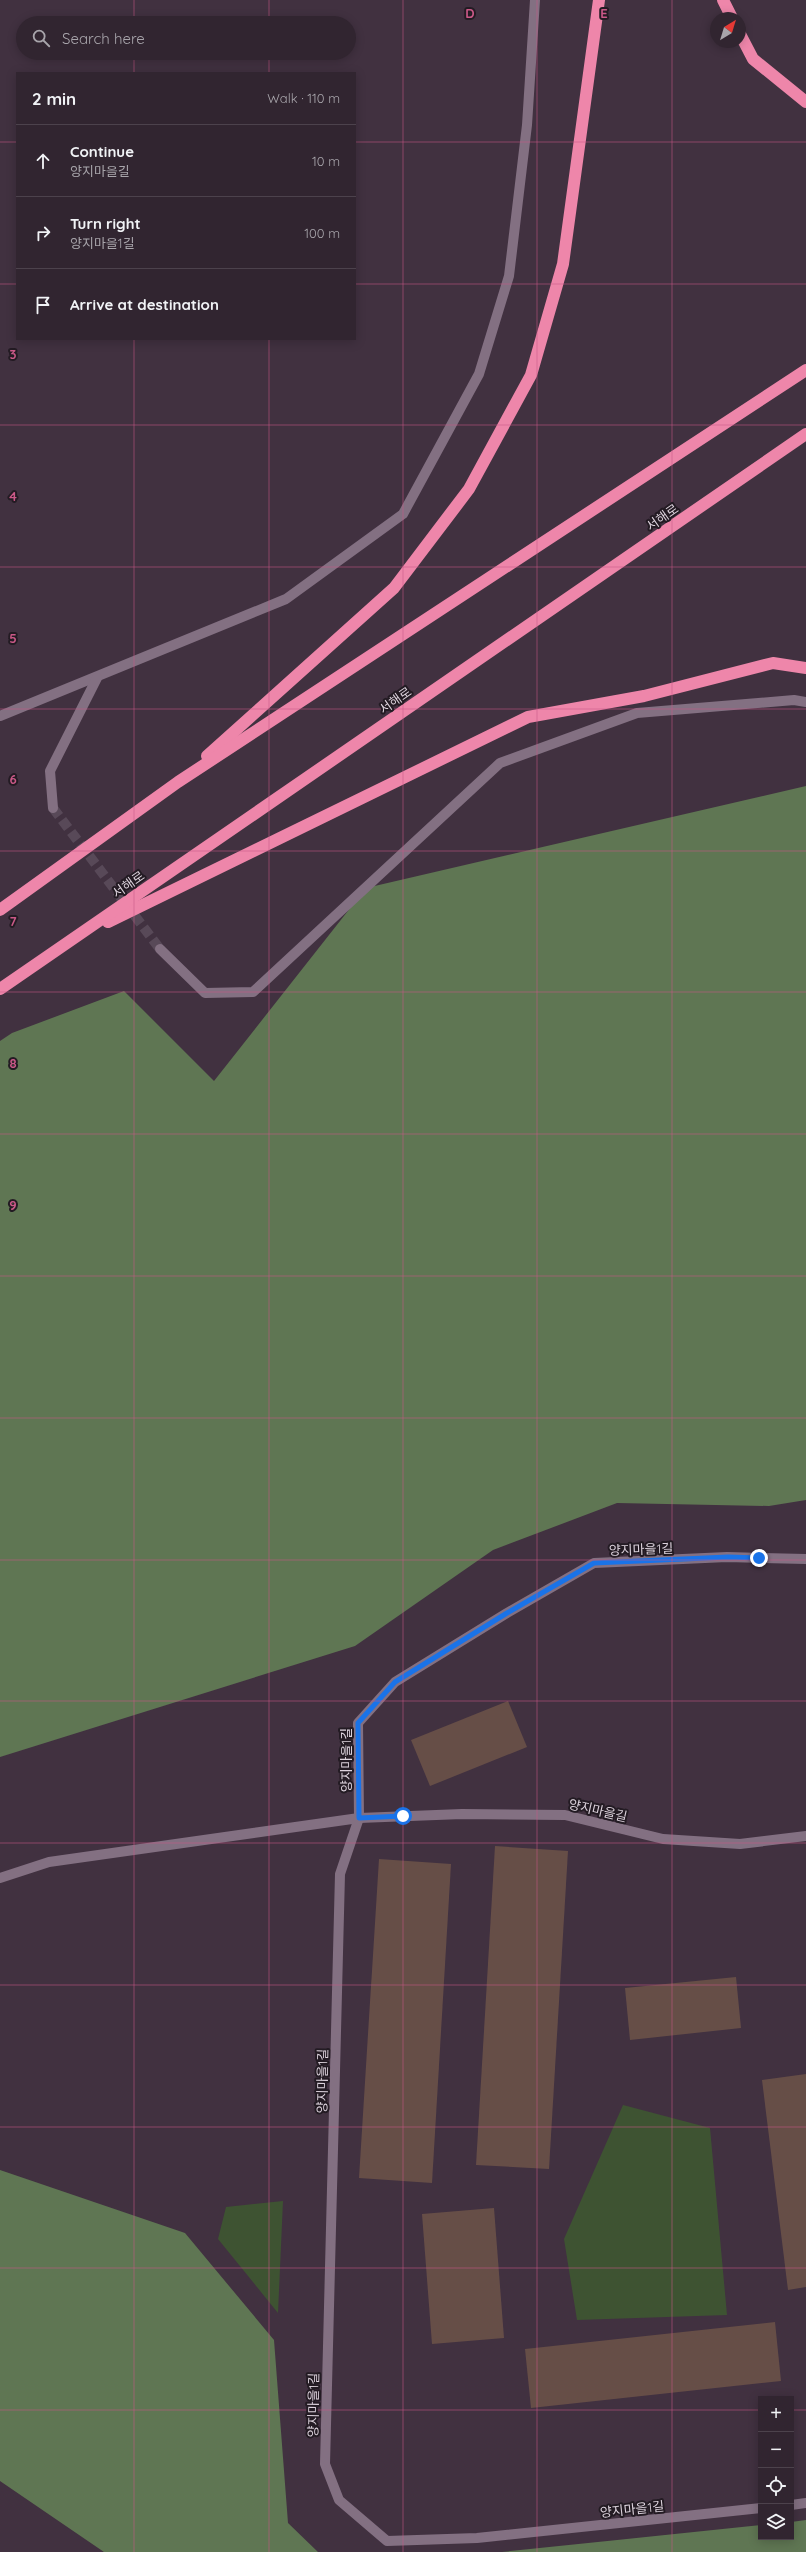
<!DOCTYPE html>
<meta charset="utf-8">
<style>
body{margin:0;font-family:Quicksand,"Noto Sans KR",sans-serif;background:#392d38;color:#f1f3f6}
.controls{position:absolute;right:12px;bottom:12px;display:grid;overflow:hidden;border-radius:0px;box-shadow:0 2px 10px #0003}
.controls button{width:36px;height:36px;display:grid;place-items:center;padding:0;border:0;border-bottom:1px solid #4c424c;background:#312530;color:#f1f3f6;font:20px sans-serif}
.compass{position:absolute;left:710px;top:12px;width:36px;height:36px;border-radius:50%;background:#312530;box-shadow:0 2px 10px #0003;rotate:38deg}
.stop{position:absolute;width:12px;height:12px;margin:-9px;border:3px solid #1a73e8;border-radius:50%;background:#fff}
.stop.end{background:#1a73e8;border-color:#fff;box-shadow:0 1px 4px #0008}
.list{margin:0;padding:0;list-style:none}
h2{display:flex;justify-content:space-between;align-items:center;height:52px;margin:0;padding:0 16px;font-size:17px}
h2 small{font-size:13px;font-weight:400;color:#a8a5ab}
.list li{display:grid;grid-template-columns:26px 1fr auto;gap:12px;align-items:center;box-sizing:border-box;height:72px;padding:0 16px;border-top:1px solid #4c424c}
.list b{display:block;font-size:15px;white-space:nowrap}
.list p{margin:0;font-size:13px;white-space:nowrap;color:#a8a5ab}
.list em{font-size:13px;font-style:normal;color:#a8a5ab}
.icon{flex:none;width:22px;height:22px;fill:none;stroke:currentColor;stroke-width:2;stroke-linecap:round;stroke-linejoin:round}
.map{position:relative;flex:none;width:806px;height:2552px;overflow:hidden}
.search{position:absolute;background:#312530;box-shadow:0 2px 10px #0003;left:16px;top:16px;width:340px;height:44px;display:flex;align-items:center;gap:10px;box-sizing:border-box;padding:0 14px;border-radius:22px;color:#a8a5ab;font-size:15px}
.panel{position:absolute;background:#312530;box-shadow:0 2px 10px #0003;left:16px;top:72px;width:340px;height:268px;border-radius:0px}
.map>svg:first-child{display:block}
.green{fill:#3e5332}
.forest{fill:#5f7653}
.building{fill:#664e47}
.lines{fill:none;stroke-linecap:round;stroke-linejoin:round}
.minor-tunnel{stroke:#584958;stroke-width:10;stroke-dasharray:10 5;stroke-linecap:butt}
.minor{stroke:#837082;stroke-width:10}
.highway{stroke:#ee86aa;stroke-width:12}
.route{stroke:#1a73e8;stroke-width:5}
.grid{fill:none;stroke:#cb5988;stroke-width:1;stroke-opacity:0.55}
.labels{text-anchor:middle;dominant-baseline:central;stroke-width:4;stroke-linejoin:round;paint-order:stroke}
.street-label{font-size:13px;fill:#ddd3dd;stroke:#231b23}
.grid-label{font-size:13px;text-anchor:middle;font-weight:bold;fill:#cb5988;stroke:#231b23;stroke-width:4;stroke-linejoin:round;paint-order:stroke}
</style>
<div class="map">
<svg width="806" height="2552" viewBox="0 0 806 2552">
<rect width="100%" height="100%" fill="#413140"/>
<g class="green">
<path d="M623 2105 710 2128 727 2315 577 2320 564 2239Z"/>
<path d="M283 2201 278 2313 218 2239 226 2207Z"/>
</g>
<g class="forest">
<path d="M806 786V1500L769 1506 617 1503 493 1550 355 1646 0 1757V1041L12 1033 124 991 214 1081 366 888Z"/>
<path d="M0 2170 185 2233 274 2340 288 2523 318 2552H104L0 2481Z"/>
<path d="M806 2520V2552H502L761 2525V2537H791V2522Z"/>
</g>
<g class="building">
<path d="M508 1701 527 1747 430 1786 411 1740Z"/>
<path d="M495 1846 568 1851 549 2169 476 2165Z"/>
<path d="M379 1859 451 1864 432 2183 359 2178Z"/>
<path d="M736 1977 741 2028 630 2040 625 1988Z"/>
<path d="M806 2074V2287L788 2290 762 2080Z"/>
<path d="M494 2208 504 2338 432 2344 422 2214Z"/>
<path d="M775 2322 781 2381 531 2408 525 2349Z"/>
</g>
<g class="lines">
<path class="minor-tunnel" d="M53 808 160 949"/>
<g class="minor">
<path d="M0 716 286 599 403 514 479 374 509 276 527 125 535 0"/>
<path d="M53 808 50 771 97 678"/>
<path d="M160 949 205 993 253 992 500 763 637 713 794 700 806 702"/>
<path d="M0 1878 49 1862 359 1818 462 1814 565 1815 663 1839 740 1844 806 1836"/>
<path d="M791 2505 806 2503"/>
<path d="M761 2508 477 2538 387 2541 339 2500 325 2464 340 1874 359 1818 358 1723 395 1682 507 1613 594 1563 727 1557 806 1559"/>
</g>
<g class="highway">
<path d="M723 0 732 18"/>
<path d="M740 34 753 59 806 102"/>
<path d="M207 756 394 588 469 489 531 375 563 264 599 0"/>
<path d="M0 910 178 782 806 370"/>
<path d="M108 922 528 717 644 696 773 663 806 668"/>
<path d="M0 989 806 434"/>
</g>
</g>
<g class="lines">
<path class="route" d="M403 1816 359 1818 358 1723 395 1682 507 1613 594 1563 728 1557 759 1558"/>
</g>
<path class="grid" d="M134 0V23M269 0V23M403 0V2552M537 0V2552M672 0V2552M134 53V73M269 53V73M0 142H17M355 142H806M0 284H17M355 284H806M134 339V2552M269 339V2552M0 425H806M0 567H806M0 709H806M0 851H806M0 992H806M0 1134H806M0 1276H806M0 1418H806M0 1560H806M0 1701H806M0 1843H806M0 1985H806M0 2127H806M0 2268H806M0 2410H761M791 2410H806"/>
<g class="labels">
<g class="street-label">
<text transform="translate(662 517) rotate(-35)">서해로</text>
<text transform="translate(395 700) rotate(-35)">서해로</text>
<text transform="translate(128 884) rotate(-35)">서해로</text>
<text transform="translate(641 1549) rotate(-2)">양지마을1길</text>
<text transform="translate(346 1760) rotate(-90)">양지마을1길</text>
<text transform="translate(598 1810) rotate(13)">양지마을길</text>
<text transform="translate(322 2081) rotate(-89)">양지마을1길</text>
<text transform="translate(313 2405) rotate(-89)">양지마을1길</text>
<text transform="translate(632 2509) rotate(-6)">양지마을1길</text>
</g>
</g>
<g class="grid-label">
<text x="470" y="18">D</text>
<text x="604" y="18">E</text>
<text x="13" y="359">3</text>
<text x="13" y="501">4</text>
<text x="13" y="643">5</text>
<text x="13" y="784">6</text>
<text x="13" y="926">7</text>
<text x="13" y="1068">8</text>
<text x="13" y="1210">9</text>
</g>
</svg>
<div class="controls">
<button>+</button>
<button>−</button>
<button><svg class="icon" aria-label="locate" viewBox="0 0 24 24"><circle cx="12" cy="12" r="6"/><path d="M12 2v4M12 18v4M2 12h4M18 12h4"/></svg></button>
<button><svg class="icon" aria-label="layers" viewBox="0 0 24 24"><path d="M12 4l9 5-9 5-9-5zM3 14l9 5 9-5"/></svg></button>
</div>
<svg class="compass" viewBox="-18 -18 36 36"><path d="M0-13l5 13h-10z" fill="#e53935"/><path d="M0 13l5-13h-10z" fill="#a8a5ab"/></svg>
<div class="stop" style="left:403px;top:1816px"></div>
<div class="stop end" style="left:759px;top:1558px"></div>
<div class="search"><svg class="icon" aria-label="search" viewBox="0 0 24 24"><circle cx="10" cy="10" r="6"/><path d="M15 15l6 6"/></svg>Search here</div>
<section class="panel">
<h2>2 min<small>Walk · 110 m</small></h2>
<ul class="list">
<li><svg class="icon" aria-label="ahead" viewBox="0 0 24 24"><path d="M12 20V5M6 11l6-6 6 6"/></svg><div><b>Continue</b><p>양지마을길</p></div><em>10 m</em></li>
<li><svg class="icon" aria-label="right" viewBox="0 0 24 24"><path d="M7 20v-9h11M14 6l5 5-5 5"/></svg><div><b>Turn right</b><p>양지마을1길</p></div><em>100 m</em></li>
<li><svg class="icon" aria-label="arrive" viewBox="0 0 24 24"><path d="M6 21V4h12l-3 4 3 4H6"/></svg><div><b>Arrive at destination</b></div></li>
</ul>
</section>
</div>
